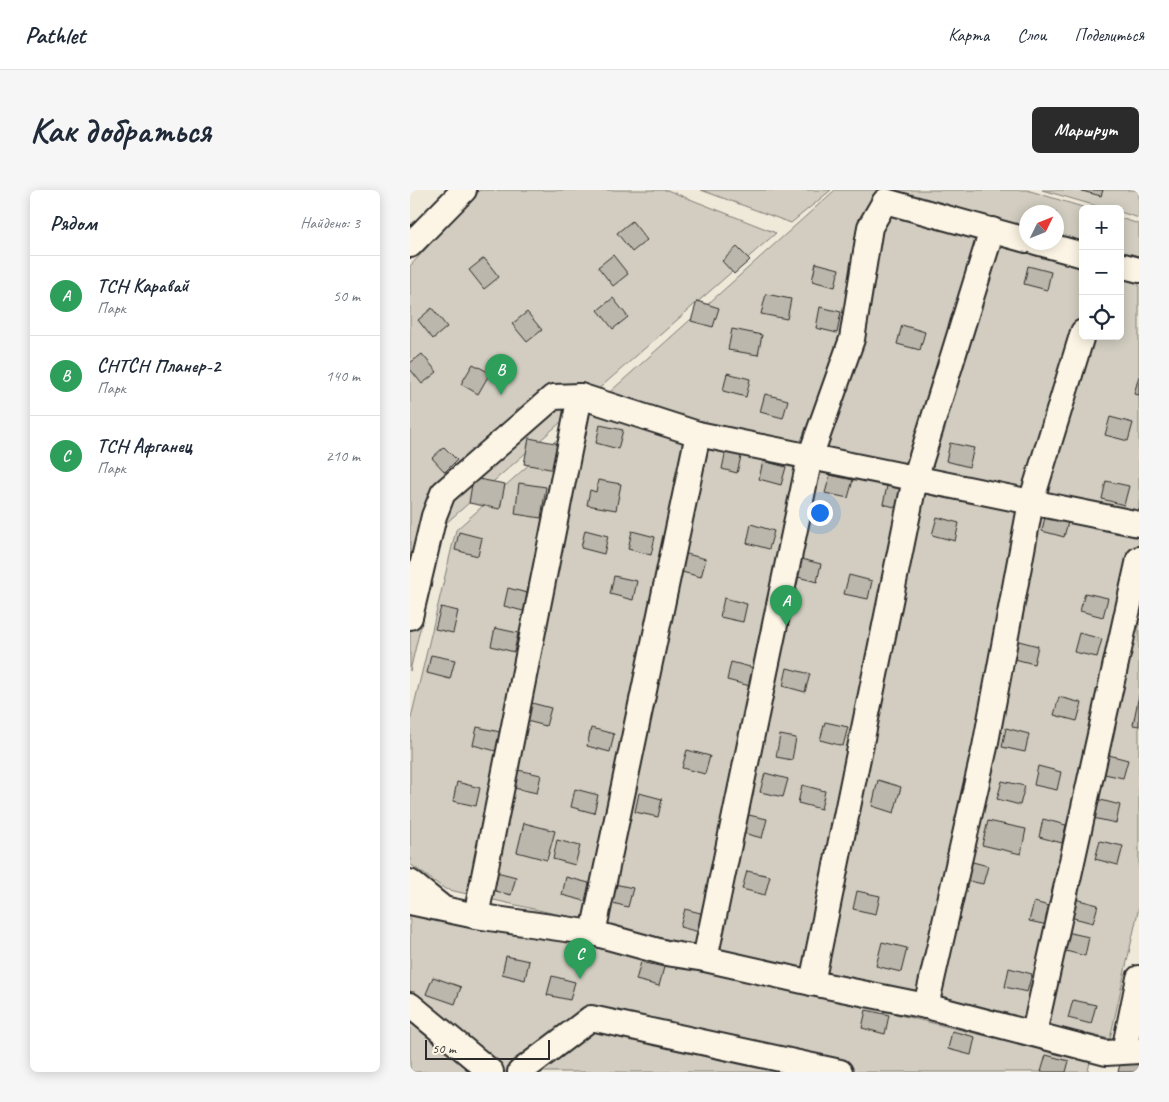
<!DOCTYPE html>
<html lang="ru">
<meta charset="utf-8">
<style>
:root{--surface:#fff;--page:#f6f6f7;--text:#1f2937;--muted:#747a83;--line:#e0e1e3;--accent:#2b2b2b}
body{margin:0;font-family:Caveat,sans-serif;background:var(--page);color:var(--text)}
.controls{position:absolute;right:15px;top:15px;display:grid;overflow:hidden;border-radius:8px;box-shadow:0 2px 12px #0003}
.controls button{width:45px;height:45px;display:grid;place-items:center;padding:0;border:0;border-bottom:1px solid var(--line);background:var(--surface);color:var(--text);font:25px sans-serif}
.compass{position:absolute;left:609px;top:15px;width:45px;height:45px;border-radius:50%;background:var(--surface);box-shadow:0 2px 12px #0003;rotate:47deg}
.scale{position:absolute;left:15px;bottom:12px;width:125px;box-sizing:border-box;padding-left:5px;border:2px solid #2b2b2b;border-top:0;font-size:14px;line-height:18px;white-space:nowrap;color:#2b2b2b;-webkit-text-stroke:4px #fcf5e5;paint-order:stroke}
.you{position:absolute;left:409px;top:322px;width:18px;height:18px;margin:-12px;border:4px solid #fff;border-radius:50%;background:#1a73e8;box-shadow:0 0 0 8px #1a73e833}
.badge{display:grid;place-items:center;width:32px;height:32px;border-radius:50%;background:var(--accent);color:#fff;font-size:16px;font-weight:700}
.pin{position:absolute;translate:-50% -41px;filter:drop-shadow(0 1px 2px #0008)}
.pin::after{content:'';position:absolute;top:26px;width:18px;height:15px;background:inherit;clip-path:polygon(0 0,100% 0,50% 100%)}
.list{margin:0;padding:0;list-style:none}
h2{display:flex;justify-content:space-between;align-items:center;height:65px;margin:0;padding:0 20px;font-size:21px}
h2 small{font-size:16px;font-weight:400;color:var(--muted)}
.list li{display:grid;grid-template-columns:32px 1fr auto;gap:15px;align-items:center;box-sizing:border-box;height:80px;padding:0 20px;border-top:1px solid var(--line)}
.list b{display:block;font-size:19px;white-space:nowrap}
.list p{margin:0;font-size:16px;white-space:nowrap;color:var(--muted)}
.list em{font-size:16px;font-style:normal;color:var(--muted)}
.icon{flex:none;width:28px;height:28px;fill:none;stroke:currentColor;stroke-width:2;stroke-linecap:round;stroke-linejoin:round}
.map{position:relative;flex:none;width:729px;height:882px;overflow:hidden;border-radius:8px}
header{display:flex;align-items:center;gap:30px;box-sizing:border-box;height:70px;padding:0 25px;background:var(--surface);border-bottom:1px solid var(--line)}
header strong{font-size:24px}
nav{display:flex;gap:28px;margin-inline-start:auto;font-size:18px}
.intro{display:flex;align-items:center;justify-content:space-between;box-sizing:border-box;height:120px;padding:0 30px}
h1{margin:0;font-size:35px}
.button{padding:12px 22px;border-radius:8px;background:var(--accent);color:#fff;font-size:18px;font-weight:700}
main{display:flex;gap:30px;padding:0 30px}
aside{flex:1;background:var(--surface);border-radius:8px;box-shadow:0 2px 12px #0003}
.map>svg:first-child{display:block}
.green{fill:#d2cdc0;stroke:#7e7c76;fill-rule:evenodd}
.building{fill:#bcb7ac;stroke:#2b2b2b}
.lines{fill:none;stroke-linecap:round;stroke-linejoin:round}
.minor-casing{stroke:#2b2b2b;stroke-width:28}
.minor{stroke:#fcf5e5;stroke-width:24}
</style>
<header>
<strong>Pathlet</strong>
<nav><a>Карта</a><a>Слои</a><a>Поделиться</a></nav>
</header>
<div class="intro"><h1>Как добраться</h1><a class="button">Маршрут</a></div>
<main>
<aside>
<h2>Рядом<small>Найдено: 3</small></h2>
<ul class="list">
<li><span class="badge" style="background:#2e9e5b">A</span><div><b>ТСН Каравай</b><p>Парк</p></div><em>50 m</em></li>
<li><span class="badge" style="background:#2e9e5b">B</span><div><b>СНТСН Планер-2</b><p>Парк</p></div><em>140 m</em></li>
<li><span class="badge" style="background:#2e9e5b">C</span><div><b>ТСН Афганец</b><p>Парк</p></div><em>210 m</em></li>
</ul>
</aside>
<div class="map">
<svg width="729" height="882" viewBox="0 0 729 882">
<rect width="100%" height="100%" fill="#efe9da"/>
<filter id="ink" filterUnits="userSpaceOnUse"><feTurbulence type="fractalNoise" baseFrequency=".02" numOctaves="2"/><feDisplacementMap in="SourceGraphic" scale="10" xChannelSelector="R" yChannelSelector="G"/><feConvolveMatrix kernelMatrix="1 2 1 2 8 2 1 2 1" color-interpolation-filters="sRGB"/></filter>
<g filter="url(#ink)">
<!-- green -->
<g class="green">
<path d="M70 0H257L366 43 35 334 0 481V76Z"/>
<path d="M291 0H421L381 33Z"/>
<path d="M425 0H617L679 19H673V146H710V28L729 34V717L700 849 35 699 0 674V532L46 340ZM616 22H646V52H616Z"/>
<path d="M632 0H729V28L710 22V19H697Z"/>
<path d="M0 707 680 871 678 882H0Z"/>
</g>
<!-- building -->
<g class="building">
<path d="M668 0H693L691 6Z"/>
<path d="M222 31 237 50 222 62 207 43Z"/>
<path d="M327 57 340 70 324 84 312 71Z"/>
<path d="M203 65 218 84 203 96 188 77Z"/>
<path d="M74 68 89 87 74 99 59 80Z"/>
<path d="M406 73 429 79 425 97 402 91Z"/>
<path d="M618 76 641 82 637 100 614 94Z"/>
<path d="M356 104 381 109 377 129 351 124Z"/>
<path d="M203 108 218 127 203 139 188 120Z"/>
<path d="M287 111 309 118 303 137 281 131Z"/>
<path d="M410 117 431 122 427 143 406 138Z"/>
<path d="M22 118 37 137 23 149 8 130Z"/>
<path d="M117 122 132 140 117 152 102 134Z"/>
<path d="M492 135 515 142 510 160 487 154Z"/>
<path d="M322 139 352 145 348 165 318 160Z"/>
<path d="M12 164 27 182 12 194 0 179V173Z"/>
<path d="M63 174 80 183 68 204 51 194Z"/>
<path d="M317 183 340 189 336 207 313 201Z"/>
<path d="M729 186V205L724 204Z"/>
<path d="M355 204 378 210 373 228 350 222Z"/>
<path d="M700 227 723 233 718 251 695 245Z"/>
<path d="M190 235 213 240 208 259 186 253Z"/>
<path d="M119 248 150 254 145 280 114 274Z"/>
<path d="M540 253 564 258 559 277 536 271Z"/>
<path d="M317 255 333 258 327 283 312 279Z"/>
<path d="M34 257 47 270 35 282 22 268Z"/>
<path d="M353 271 376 277 371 295 349 289Z"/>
<path d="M420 285 443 290 438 308 415 303Z"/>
<path d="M63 288 95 294 90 319 59 313Z"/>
<path d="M188 290 211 294 206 320 177 315 180 300 186 302Z"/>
<path d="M696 291 719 296 714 315 692 309Z"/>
<path d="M109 293 136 297 131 328 105 324Z"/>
<path d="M477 296 500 301 496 320 473 314Z"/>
<path d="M636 322 659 328 654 347 632 341Z"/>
<path d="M527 327 549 333 545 351 522 345Z"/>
<path d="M341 334 364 341 359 359 337 353Z"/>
<path d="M175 340 198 346 194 364 171 358Z"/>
<path d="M222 341 245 347 241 365 218 359Z"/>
<path d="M49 342 72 348 68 366 45 360Z"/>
<path d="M273 363 296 369 291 387 268 381Z"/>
<path d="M388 368 411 374 407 392 384 386Z"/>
<path d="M439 385 462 391 458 409 434 404Z"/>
<path d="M204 386 227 391 223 410 200 404Z"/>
<path d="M98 398 121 404 117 422 94 416Z"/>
<path d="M675 403 698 408 693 427 670 421Z"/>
<path d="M314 408 337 414 333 432 310 427Z"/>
<path d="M31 417 48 421 43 443 25 439Z"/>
<path d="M85 438 108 443 104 462 81 456Z"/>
<path d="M669 443 692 449 687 467 664 462Z"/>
<path d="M605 450 628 456 624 474 601 468Z"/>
<path d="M21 465 45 470 40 489 17 483Z"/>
<path d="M321 472 344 478 340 496 317 490Z"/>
<path d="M377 478 400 484 395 502 373 496Z"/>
<path d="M729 505V536L723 535Z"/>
<path d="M649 507 672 513 667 531 644 525Z"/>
<path d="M118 512 141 518 136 536 113 530Z"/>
<path d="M415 532 438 537 433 556 410 550Z"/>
<path d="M67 537 90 542 86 561 63 555Z"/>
<path d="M181 538 204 544 200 562 177 556Z"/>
<path d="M596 538 619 544 615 562 592 557Z"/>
<path d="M370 545 386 548 382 570 366 567Z"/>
<path d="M277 560 300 566 295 584 272 578Z"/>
<path d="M695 564 718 570 713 588 690 583Z"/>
<path d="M628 576 651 582 647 600 624 595Z"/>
<path d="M108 580 131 585 127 603 104 598Z"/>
<path d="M355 583 378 589 373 607 350 602Z"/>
<path d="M468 590 491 597 484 623 462 616Z"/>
<path d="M592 591 615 596 610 615 587 609Z"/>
<path d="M47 592 70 598 66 616 43 611Z"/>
<path d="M392 595 415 601 411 619 388 613Z"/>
<path d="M165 599 188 605 184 623 161 617Z"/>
<path d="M229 603 252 609 248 627 225 622Z"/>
<path d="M687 609 710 615 706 633 683 628Z"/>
<path d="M334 624 357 629 352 648 329 642Z"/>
<path d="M633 629 656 635 652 653 629 647Z"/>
<path d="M578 631 616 639 611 664 572 655Z"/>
<path d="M114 633 145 641 137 670 107 662Z"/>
<path d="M147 650 170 656 165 675 143 669Z"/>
<path d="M690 651 713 656 708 675 685 669Z"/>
<path d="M555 670 578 676 573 694 550 689Z"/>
<path d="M83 681 106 687 101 705 78 699Z"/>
<path d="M337 681 360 686 355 705 332 699Z"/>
<path d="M156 687 179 693 175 711 152 705Z"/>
<path d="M200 693 223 698 218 717 195 711Z"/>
<path d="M447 701 470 706 466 724 443 719Z"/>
<path d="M665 709 688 715 683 733 660 727Z"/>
<path d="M624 712 647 718 642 736 619 731Z"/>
<path d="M275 719 298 725 293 743 270 737Z"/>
<path d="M656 742 679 747 675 766 652 760Z"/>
<path d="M472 752 497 758 491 782 466 776Z"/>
<path d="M96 766 119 771 115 790 92 784Z"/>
<path d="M231 772 254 777 249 796 226 790Z"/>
<path d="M599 778 622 784 617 802 595 797Z"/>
<path d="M142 786 165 792 160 810 137 805Z"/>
<path d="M23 787 51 797 45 814 16 804Z"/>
<path d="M663 810 686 815 681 834 658 828Z"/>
<path d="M456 820 479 825 475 844 452 838Z"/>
<path d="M542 841 565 847 561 865 538 859Z"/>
<path d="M636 865 659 871 656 882H631Z"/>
<path d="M711 870 729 875V882H708Z"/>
</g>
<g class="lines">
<!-- minor casing -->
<g class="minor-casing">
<g id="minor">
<path d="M626 52 673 65"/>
<path d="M0 55 54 0"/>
<path d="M710 75 729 80"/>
<path d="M0 427 24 326 33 303 143 207 170 206 288 244 729 334"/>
<path d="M0 692 30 716"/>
<path d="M0 712 66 726 183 743 256 763 295 769 402 793 516 816 696 863 729 861"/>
<path d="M66 726 170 206"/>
<path d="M183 743 288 244"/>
<path d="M295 769 400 267 442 149 460 37 475 11 616 50"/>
<path d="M402 793 505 289 582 40"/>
<path d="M0 815 81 882"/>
<path d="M516 816 575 557 621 312 673 142"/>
<path d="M624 843 729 369"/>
<path d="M714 861 729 788"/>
<path d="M110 882 181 828 430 882"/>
</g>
</g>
<!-- minor -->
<use href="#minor" class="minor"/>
</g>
</g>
</svg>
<div class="controls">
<button>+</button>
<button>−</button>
<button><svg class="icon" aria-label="locate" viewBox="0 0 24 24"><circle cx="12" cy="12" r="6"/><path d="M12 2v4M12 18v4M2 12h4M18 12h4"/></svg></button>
</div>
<svg class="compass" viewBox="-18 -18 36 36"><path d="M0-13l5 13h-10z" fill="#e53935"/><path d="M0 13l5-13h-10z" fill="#747a83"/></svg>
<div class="scale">50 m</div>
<div class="you"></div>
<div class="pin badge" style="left:376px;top:436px;background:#2e9e5b">A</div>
<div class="pin badge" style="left:91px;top:205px;background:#2e9e5b">B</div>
<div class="pin badge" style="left:170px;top:789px;background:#2e9e5b">C</div>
</div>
</main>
